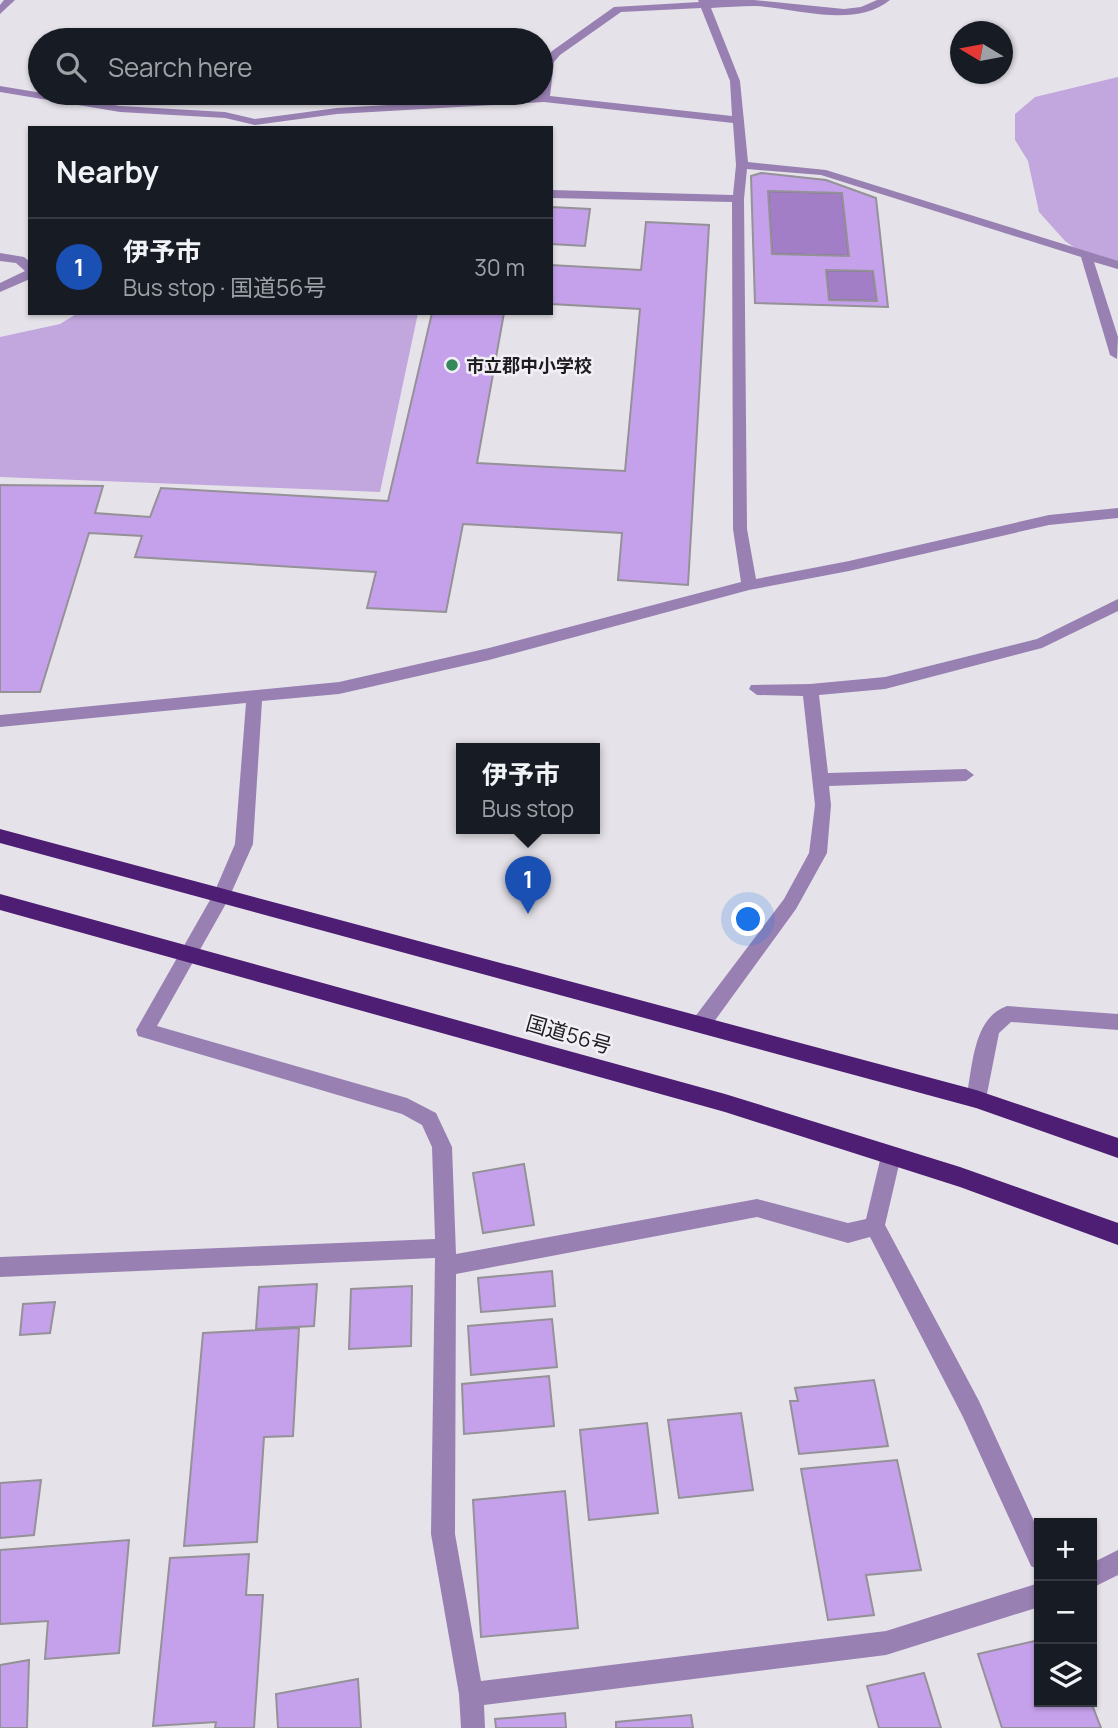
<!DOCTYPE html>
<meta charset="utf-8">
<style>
:root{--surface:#171b24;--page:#20242c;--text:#f1f3f6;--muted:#9ea1a6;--line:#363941;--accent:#ea580c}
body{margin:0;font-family:Manrope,"Noto Sans JP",sans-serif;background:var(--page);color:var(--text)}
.controls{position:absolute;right:21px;bottom:21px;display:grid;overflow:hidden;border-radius:0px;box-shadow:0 2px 5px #0004}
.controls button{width:63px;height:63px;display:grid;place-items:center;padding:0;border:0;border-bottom:2px solid var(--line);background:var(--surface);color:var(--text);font:35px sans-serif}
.compass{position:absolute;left:950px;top:21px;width:63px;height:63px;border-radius:50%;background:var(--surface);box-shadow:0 2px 5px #0004;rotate:280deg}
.you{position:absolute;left:749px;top:920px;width:24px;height:24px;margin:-18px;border:5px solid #fff;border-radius:50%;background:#1a73e8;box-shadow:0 0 0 10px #1a73e833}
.badge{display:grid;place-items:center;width:46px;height:46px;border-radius:50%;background:var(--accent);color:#fff;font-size:23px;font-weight:700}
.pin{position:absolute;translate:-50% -58px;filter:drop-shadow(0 2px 4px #0008)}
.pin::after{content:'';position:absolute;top:37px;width:24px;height:21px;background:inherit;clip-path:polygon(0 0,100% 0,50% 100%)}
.popup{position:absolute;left:456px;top:743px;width:144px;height:91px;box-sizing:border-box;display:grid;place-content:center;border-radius:0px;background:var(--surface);filter:drop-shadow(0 2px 5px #0005);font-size:23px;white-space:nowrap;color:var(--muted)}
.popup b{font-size:26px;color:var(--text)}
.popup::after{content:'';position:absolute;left:50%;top:100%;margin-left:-14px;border:14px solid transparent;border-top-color:var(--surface)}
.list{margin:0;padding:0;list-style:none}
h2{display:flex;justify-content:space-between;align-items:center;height:91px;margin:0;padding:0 28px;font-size:30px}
h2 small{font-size:23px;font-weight:400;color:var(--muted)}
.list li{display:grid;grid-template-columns:46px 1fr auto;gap:21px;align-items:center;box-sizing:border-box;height:98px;padding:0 28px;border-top:2px solid var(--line)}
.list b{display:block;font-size:26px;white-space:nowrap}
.list p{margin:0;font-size:23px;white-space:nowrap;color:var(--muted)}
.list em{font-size:23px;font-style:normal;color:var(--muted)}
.icon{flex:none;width:38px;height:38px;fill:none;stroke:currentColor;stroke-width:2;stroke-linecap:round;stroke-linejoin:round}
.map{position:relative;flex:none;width:1118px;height:1728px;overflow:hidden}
.search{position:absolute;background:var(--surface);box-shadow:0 2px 5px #0004;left:28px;top:28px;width:525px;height:77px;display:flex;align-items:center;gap:18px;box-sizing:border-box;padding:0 24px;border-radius:38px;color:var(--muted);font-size:26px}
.panel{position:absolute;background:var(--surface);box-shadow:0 2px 5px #0004;left:28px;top:126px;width:525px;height:189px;border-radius:0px}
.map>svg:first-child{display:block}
.green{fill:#c1a7de}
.water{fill:#a17ec6;stroke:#796194;stroke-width:2}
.building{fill:#c5a1eb;stroke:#949197;stroke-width:2;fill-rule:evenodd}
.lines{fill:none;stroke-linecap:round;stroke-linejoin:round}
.minor{fill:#9881b2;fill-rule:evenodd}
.trunk{fill:#4e1d74;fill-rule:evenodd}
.poi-dot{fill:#35885a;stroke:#f2f0f6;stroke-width:2.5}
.labels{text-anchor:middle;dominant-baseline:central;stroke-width:5;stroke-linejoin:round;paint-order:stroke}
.far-poi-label{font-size:18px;font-weight:bold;fill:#1d1c1f;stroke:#f2f0f6;text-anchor:start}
.street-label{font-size:21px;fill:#1d1c1f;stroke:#f2f0f6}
</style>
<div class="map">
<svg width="1118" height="1728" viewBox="0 0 1118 1728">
<rect width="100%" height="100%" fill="#e5e3e9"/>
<!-- green -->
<g class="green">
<path d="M1118 77V269L1095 262 1065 241 1039 212 1028 161 1015 140V114L1035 97Z"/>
<path d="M78 313H418L380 492 0 477V337L60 324Z"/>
</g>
<!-- water -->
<g class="water">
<path d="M768 191 842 193 849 256 772 254Z"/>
<path d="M826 270 873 271 877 301 829 300Z"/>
</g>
<!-- building -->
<g class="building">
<path d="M761 173 826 180 876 198 888 307 755 303 751 176ZM768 191 842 193 849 256 772 254ZM826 270 873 271 877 301 829 300Z"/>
<path d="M551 207 590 209 585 246 551 244Z"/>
<path d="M646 222 709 225 688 585 618 580 622 533 463 524 446 612 367 608 376 572 135 557 142 536 89 533 40 692H0V485L103 486 95 513 150 517 161 488 388 501 432 313H504L477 463 625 471 640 309 551 304V265L641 270Z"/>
<path d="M524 1164 534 1225 483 1233 473 1173Z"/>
<path d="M552 1271 555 1306 481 1312 478 1278Z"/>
<path d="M317 1284 314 1326 256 1329 259 1287Z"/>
<path d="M412 1286 411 1346 349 1349 351 1289Z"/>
<path d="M55 1302 50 1333 20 1335 23 1304Z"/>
<path d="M552 1319 557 1367 471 1375 468 1326Z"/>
<path d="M299 1328 293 1436 264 1437 257 1542 184 1546 203 1333Z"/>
<path d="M549 1376 554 1426 464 1434 462 1384Z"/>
<path d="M874 1380 888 1446 799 1454 790 1401H798L795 1388Z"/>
<path d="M741 1413 753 1490 679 1498 668 1420Z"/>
<path d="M647 1423 658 1513 589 1520 580 1430Z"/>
<path d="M897 1460 921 1570 866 1575 874 1615 828 1620 801 1469Z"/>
<path d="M41 1480 34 1535 0 1538V1483Z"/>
<path d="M565 1491 578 1628 481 1637 473 1500Z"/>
<path d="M129 1540 119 1653 45 1659 48 1621 0 1624V1550Z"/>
<path d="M249 1554 246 1595H263L254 1728H215L216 1722 153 1726 170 1558Z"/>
<path d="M1039 1640V1702H1091L1101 1728H1002L978 1654Z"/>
<path d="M29 1660 27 1728H0V1665Z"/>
<path d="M924 1673 941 1728H879L867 1686Z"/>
<path d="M358 1679 361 1728H278L276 1694Z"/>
<path d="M565 1713 566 1728H496L495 1719Z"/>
<path d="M691 1715 693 1728H616V1722Z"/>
</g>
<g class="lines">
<!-- minor -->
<g class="minor">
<path d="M4 0H15L0 14V5Z"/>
<path d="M698 0H754L844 9 861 7 877 0H890C854 29 797 8 756 6 741 6 726 7 711 8L740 81 748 162 826 170 1118 261V269L1094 262 1118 337 1117 359 1110 355 1081 257 821 175 747 169 744 199 747 529 756 579 849 561 1049 515 1118 508V518L1049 525 849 571 749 590 489 660 339 694 262 701 253 844 228 900 157 1026 407 1098 436 1113 452 1147 456 1254 757 1199 848 1223 866 1219 881 1156 884 1150 891 1147 898 1150 901 1156 885 1225 979 1401 1039 1532V1570L1031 1566 963 1417 870 1237 848 1243 757 1217 456 1274 455 1534 481 1681 886 1631 1039 1583V1607L886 1655 484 1705 485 1728H461L459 1694 431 1534 435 1258 0 1277V1257L435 1239 432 1147 422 1125 402 1114 145 1038 138 1036 136 1030 214 893 235 844 246 703 0 727V715L339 682 489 648 741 582 733 529 732 202 551 198V190L733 195 736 165 733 123 544 102 337 114 255 125 225 118 120 112 0 92V86L120 106 225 112 255 119 337 108 539 96 544 62 552 51 614 7 699 2ZM701 8 730 81 732 116 550 96 554 62 560 55 621 12Z"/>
<path d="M0 253 24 257 30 262V279L0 292V283L25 271 16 263 0 261Z"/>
<path d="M1118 599V611L1042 648 885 689 819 695 828 773 966 769 974 775 966 781 829 786 831 805 827 853 796 909 708 1030 701 1032 694 1030 692 1024 694 1018 784 899 809 853 815 805 803 696 757 695 749 689 751 685 810 684 885 677 1037 639Z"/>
<path d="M1007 1006 1118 1014V1030L1011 1022 999 1033 986 1099 983 1105 976 1108 969 1105 966 1099C973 1068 972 1018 1007 1006Z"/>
<path d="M1118 1550V1575L1092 1588V1563Z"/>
</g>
<!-- trunk -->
<g class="trunk">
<path d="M0 829 976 1090 1118 1138V1158L976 1108 0 843Z"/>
<path d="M0 894 725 1094 960 1167 1118 1223V1245L960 1187 725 1112 0 910Z"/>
</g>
</g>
<!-- markers -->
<circle class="poi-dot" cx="452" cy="365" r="7"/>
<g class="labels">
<!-- far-poi labels -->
<g class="far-poi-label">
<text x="466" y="365">市立郡中小学校</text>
</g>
<!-- street labels -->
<g class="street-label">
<text transform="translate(569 1034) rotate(16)">国道56号</text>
</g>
</g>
</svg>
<div class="controls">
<button>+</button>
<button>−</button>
<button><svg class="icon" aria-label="layers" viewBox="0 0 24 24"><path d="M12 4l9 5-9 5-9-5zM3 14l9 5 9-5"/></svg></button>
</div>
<svg class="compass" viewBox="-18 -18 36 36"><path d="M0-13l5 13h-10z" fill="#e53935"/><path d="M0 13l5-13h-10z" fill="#9ea1a6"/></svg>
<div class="you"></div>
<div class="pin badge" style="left:528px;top:914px;background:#1a4fb4">1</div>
<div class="popup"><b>伊予市</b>Bus stop</div>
<div class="search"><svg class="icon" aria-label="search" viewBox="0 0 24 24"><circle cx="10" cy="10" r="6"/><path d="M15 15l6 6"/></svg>Search here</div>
<section class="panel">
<h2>Nearby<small></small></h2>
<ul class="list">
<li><span class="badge" style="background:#1a4fb4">1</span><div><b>伊予市</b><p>Bus stop · 国道56号</p></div><em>30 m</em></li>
</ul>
</section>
</div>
